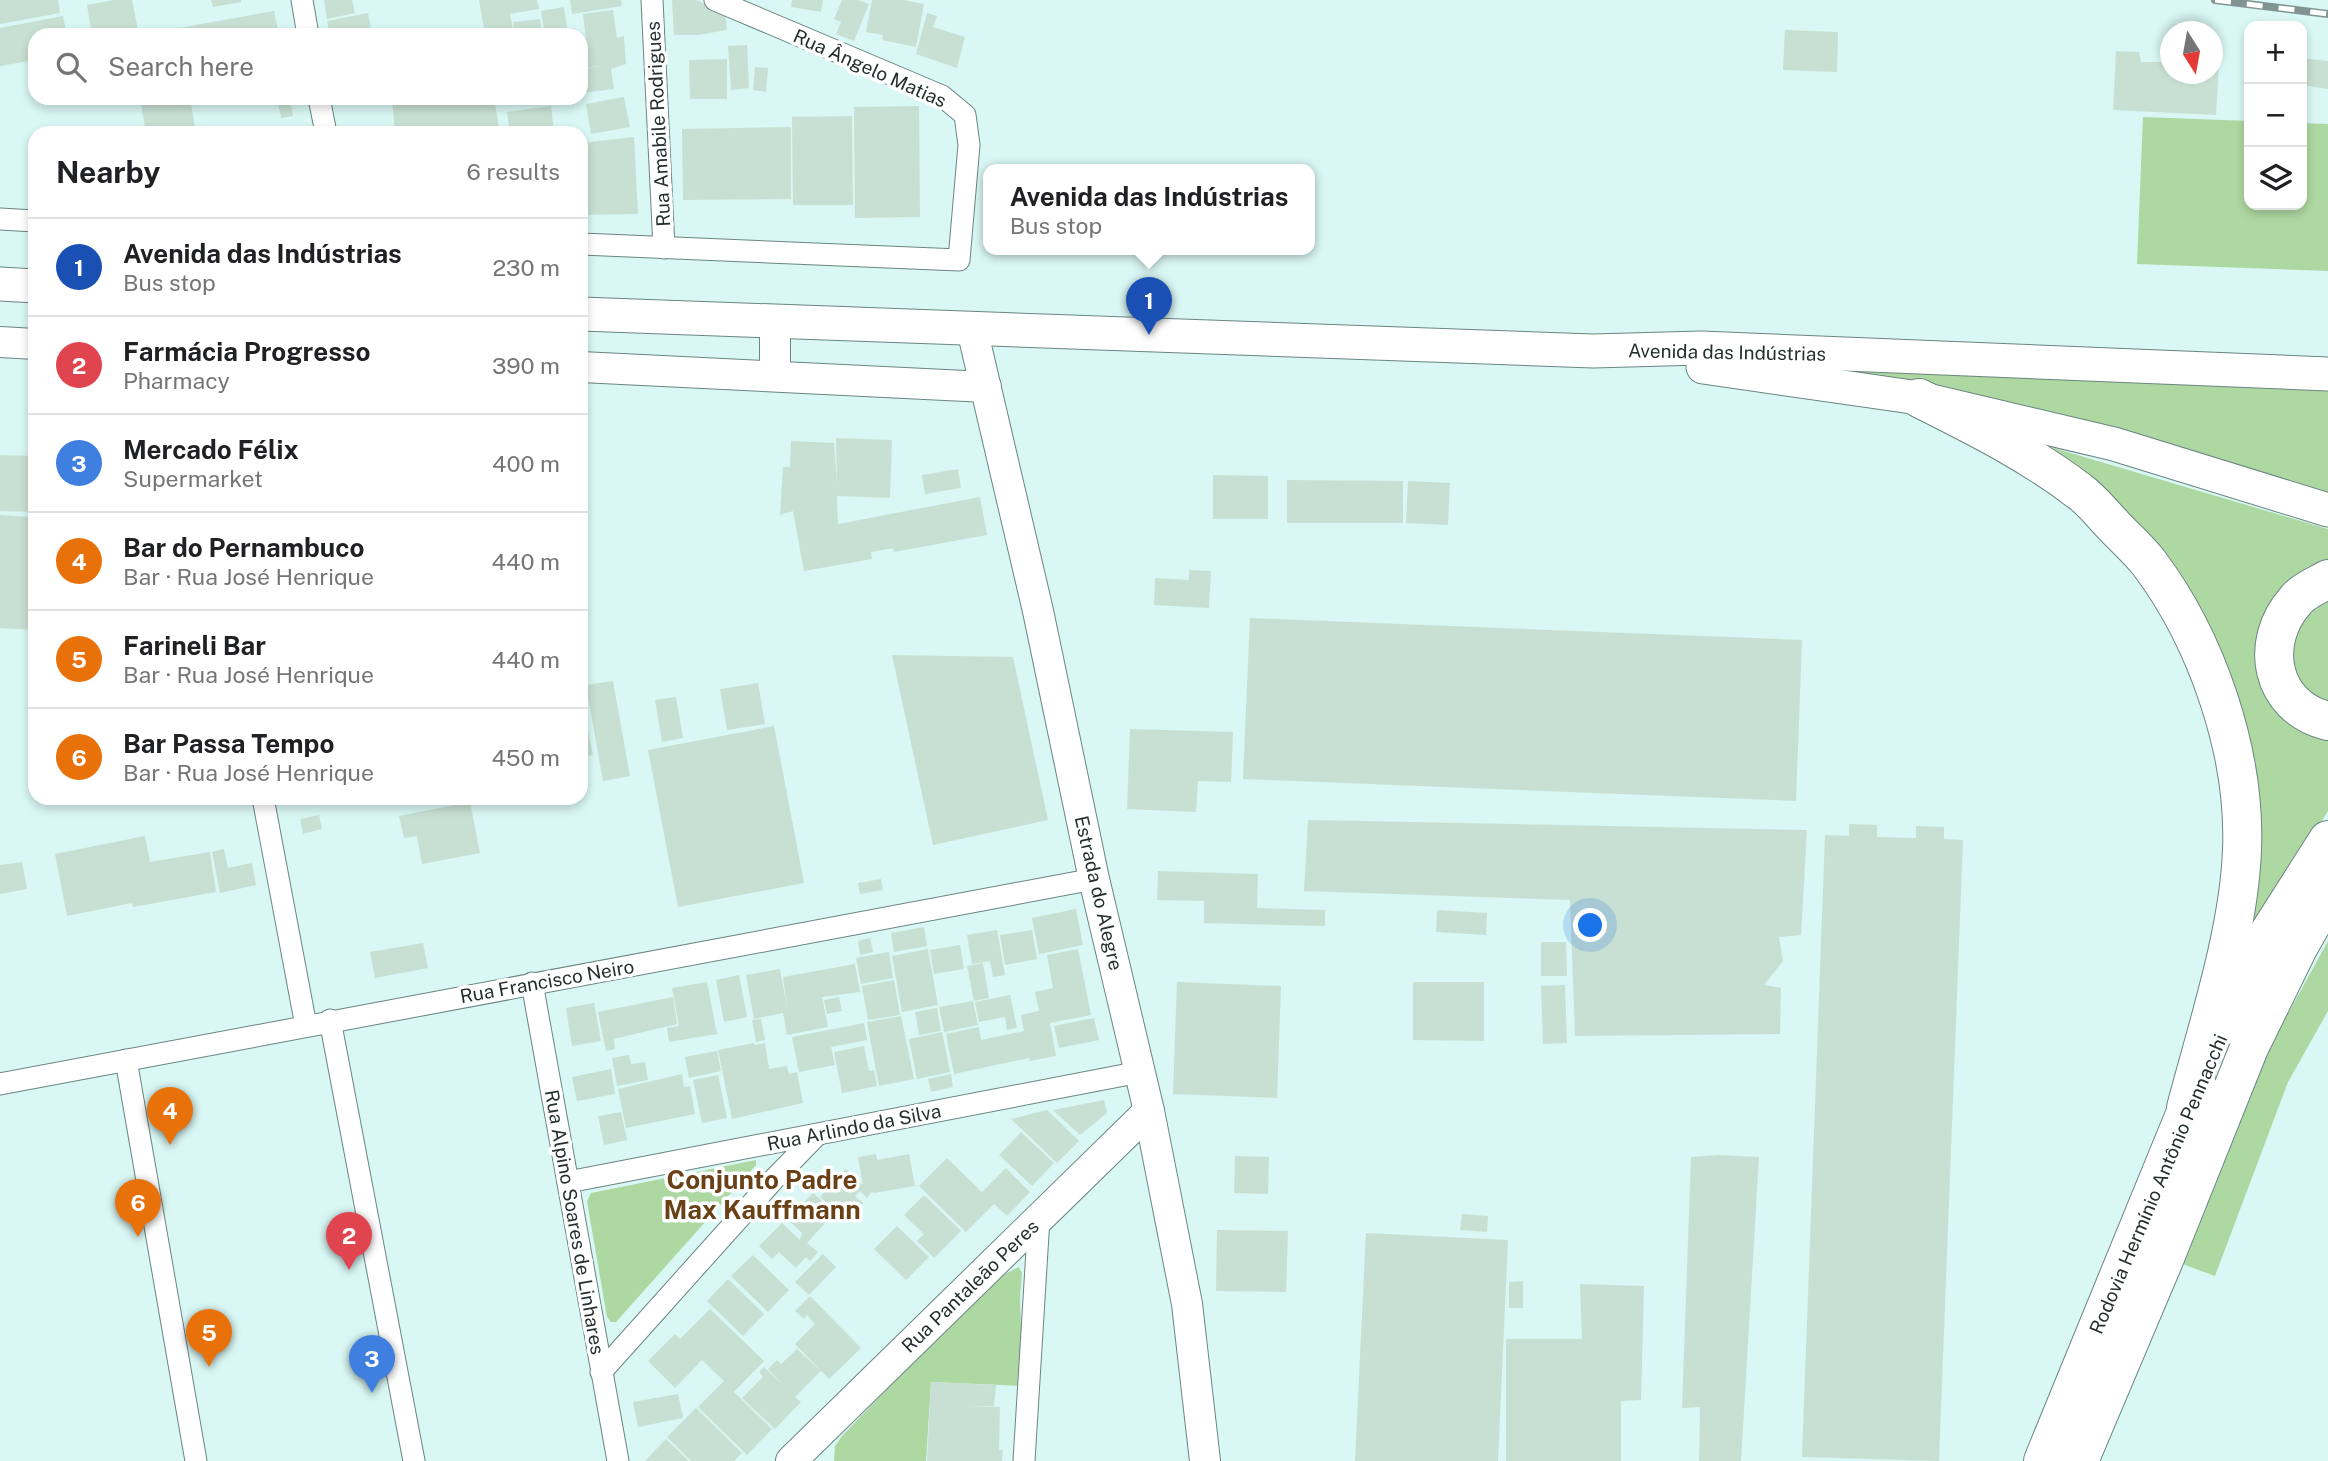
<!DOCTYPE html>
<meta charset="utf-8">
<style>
:root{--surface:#fff;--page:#f2f2f2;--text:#202124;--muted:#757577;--line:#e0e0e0;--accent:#7c3aed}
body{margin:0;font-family:"Public Sans",sans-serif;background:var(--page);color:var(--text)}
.controls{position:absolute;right:21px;top:21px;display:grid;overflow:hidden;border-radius:14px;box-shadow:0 4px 10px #0003}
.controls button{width:63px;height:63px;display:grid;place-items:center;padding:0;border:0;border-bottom:2px solid var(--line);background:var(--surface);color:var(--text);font:35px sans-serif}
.compass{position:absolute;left:2160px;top:21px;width:63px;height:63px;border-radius:50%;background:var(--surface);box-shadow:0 4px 10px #0003;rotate:169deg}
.you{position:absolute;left:1591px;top:926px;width:24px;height:24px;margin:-18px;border:5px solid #fff;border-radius:50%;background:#1a73e8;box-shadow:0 0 0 10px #1a73e833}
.badge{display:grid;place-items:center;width:46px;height:46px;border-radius:50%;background:var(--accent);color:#fff;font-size:23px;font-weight:700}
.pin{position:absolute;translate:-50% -58px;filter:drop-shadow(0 2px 4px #0008)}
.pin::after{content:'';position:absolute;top:37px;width:24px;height:21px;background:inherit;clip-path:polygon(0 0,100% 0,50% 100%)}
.popup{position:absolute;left:983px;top:164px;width:332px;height:91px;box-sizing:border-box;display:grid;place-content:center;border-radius:14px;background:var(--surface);filter:drop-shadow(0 2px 5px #0005);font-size:23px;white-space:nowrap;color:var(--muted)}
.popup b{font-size:26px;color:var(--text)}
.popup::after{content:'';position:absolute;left:50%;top:100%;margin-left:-14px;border:14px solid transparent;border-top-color:var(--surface)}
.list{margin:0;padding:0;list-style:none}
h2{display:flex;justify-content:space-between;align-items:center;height:91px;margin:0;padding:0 28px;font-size:30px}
h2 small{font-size:23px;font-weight:400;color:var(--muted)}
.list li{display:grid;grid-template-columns:46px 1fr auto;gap:21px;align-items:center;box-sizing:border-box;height:98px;padding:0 28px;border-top:2px solid var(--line)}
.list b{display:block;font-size:26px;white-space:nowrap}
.list p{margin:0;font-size:23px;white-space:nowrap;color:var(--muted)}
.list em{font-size:23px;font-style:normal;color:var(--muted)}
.icon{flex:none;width:38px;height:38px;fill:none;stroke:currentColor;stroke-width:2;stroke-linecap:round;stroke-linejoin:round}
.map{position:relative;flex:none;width:2328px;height:1461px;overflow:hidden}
.search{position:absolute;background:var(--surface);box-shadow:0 4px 10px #0003;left:28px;top:28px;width:560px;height:77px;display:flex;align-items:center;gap:18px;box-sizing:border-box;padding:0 24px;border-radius:21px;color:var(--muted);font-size:26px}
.panel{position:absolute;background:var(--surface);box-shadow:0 4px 10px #0003;left:28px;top:126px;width:560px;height:679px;border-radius:21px}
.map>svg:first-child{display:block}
.green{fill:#aed8a1}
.building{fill:#c8e0d3}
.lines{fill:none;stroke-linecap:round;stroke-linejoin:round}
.street-casing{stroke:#6a8582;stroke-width:23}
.secondary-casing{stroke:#6a8582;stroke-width:32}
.primary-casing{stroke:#6a8582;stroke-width:35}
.highway-casing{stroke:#6a8582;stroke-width:40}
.street{stroke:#fff;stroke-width:21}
.secondary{stroke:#fff;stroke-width:30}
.primary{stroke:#fff;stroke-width:33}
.highway{stroke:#fff;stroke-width:38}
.rail-casing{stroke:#809593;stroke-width:8}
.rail{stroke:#fff;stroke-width:5;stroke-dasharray:16;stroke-linecap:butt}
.labels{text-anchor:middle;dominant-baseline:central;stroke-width:7;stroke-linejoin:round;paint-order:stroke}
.street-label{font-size:19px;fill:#242f2e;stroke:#fff}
.district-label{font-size:26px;font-weight:bold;fill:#6a4017;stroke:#fff}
</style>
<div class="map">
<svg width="2328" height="1461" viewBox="0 0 2328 1461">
<rect width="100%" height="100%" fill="#d9f7f4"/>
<!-- green -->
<g class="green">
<path d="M2143 117 2249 121V205H2302V123L2328 124V271L2137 264Z"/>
<path d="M1829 365 2048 379 2328 391V497L1827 376Z"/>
<path d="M2040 444 2328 529V573L2262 630 2328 731V811L2235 961 2227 685Z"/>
<path d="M2328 592V707L2306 694 2289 666 2292 627Z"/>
<path d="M2328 941V1011L2288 1082 2215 1276 2177 1262 2262 1061Z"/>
<path d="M756 1160V1165L616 1322H611L607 1317 587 1201 591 1193Z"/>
<path d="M1019 1267 1022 1273 1020 1298 1023 1386 931 1382 926 1461H834L835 1446 842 1436 991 1281Z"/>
</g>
<!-- building -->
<g class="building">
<path d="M0 0H58L60 13 0 24Z"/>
<path d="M114 0H132L139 35H92L87 5Z"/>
<path d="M211 0H241V2L213 7Z"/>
<path d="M324 0H352L355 13 327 19Z"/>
<path d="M479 0H537L539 9 510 14 514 35H485Z"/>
<path d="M570 0H621L622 6 572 14Z"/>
<path d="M672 0H696L725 12 727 30 698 35H674Z"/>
<path d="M792 0H823L821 12 791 7Z"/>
<path d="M842 0H858L869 4 854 41 836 34 841 22 834 19Z"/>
<path d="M872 0H903L924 4 916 47 882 40 883 35 866 32Z"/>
<path d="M564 7 567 29 575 28 576 35H545L541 11Z"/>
<path d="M613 10 617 38 624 36 626 64 611 69 614 89 581 93V69L600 66 581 68V38H586L583 14Z"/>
<path d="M274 11 279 35H181L179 28Z"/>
<path d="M368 13 372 35H330L327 21Z"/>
<path d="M927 13 937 16 933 27 965 37 957 68 916 54Z"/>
<path d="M63 16 67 35H35V60L0 66V28Z"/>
<path d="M540 19 542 35H515L513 22Z"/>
<path d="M1785 30 1838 32 1837 72 1783 70Z"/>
<path d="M747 45 749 88 731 90 728 46Z"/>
<path d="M2116 51 2139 52 2141 62H2170V74H2212V63H2219L2216 115 2113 110Z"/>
<path d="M2302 58 2328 61V89L2302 85Z"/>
<path d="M727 59V99H690L689 60Z"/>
<path d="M755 67 768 68 766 92 753 90Z"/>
<path d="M624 97 630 127 591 134 586 104Z"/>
<path d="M140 98H190L196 133H146Z"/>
<path d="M277 98H290L293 116 281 118Z"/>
<path d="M392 98H494L500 133H395Z"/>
<path d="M551 106 554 133H510L507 112Z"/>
<path d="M919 106 920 217 855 218 854 107Z"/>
<path d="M852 116 853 205H793L792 117Z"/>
<path d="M791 127V199L683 200 682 129Z"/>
<path d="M634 137 638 214 581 215V143Z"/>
<path d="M836 438 892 440 890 498 837 496 838 524 980 497 987 535 894 552 893 548 871 552 872 559 804 571 793 511 780 515 783 467H790L791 441 834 443 837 485Z"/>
<path d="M0 455 35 456V512L0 511Z"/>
<path d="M958 469 961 488 925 494 922 475Z"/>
<path d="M1213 475 1268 476V519H1213Z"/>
<path d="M1287 480 1403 481V523H1287Z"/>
<path d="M1408 481 1450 483 1448 525 1406 523Z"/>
<path d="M0 515 30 517V559H35V630L0 628Z"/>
<path d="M1189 570 1211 571 1209 608 1154 605 1155 578 1189 580Z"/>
<path d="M1250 618 1802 640 1796 801 1243 779Z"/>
<path d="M892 655 1013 657 1048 820 933 845Z"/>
<path d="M613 681 630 776 603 781 586 685Z"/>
<path d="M758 683 765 724 727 730 720 689Z"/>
<path d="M581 697 593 755 581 757Z"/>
<path d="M676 697 683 738 662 742 655 700Z"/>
<path d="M774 726 804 883 678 907 648 750Z"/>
<path d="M1130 729 1233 732 1231 782 1198 781 1196 812 1127 809Z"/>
<path d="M470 802 480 853 422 864 417 836 404 838 399 816Z"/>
<path d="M319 815 322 829 303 834 300 819Z"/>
<path d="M1308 820 1807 830 1801 935 1779 937 1783 961 1764 985 1781 988 1780 1034 1575 1036 1570 900 1304 891Z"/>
<path d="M1849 824 1877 825V837L1916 838V826L1944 827V839L1963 840 1939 1461 1802 1457 1825 835 1849 836Z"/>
<path d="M145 836 150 862 210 852 216 892 133 907 132 903 67 916 55 854Z"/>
<path d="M224 849 228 868 252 863 256 885 220 893 212 852Z"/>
<path d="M22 862 27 889 0 894V865Z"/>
<path d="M1158 871 1258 874 1257 908 1325 910V926L1204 923V901L1157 900Z"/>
<path d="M881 879 883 890 860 894 858 883Z"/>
<path d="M1076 909 1083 945 1039 954 1032 918Z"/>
<path d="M1437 910 1487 913 1486 935 1436 932Z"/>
<path d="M924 927 927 946 894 952 891 933Z"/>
<path d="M997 930 1005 975 993 977 990 961 972 964 967 935Z"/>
<path d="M1032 930 1037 959 1005 965 1000 935Z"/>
<path d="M870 938 873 952 860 955 858 941Z"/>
<path d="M1541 942H1566L1567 976H1541Z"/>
<path d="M423 943 428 968 375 978 370 952Z"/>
<path d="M960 945 964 969 934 974 930 950Z"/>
<path d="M928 949 938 1005 902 1012 892 956Z"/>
<path d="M1078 949 1091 1015 1050 1023 1056 1056 1030 1061 1029 1058 954 1074 946 1034 979 1027 981 1040 1024 1031 1021 1015 1039 1011 1035 992 1053 988 1047 955Z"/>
<path d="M889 952 893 978 861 984 856 958Z"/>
<path d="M983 963 989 998 974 1001 967 966Z"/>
<path d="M855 964 860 992 822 997 828 1027 787 1035 783 1013 754 1019 746 975 780 969 787 1007 783 977Z"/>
<path d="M739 975 747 1017 724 1022 716 980Z"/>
<path d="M894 980 900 1015 868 1020 862 986Z"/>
<path d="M707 982 717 1034 669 1042 667 1028 679 1026 672 988Z"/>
<path d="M1177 982 1281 986 1277 1098 1173 1094Z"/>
<path d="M1413 982H1484V1041L1413 1040Z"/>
<path d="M1565 985 1567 1043 1543 1044 1541 986Z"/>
<path d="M1010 995 1017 1028 1007 1030 1005 1017 979 1022 975 1002Z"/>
<path d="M673 997 677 1024 614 1039 615 1049 606 1051 598 1012Z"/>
<path d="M839 997 842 1011 827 1014 824 1000Z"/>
<path d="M973 1001 978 1025 944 1032 939 1007Z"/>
<path d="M594 1003 601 1041 572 1046 566 1008Z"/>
<path d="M937 1008 941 1031 919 1035 915 1012Z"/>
<path d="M901 1016 914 1079 879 1086 867 1022Z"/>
<path d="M1094 1018 1099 1040 1059 1048 1054 1026Z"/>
<path d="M761 1019 765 1040 756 1042 752 1020Z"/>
<path d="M864 1023 867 1040 831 1047 835 1065 799 1072 792 1037Z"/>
<path d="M942 1032 950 1072 917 1079 909 1039Z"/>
<path d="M754 1043 755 1045 765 1043 769 1068 768 1069 787 1066 789 1074 797 1072 803 1103 732 1119 718 1050Z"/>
<path d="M864 1046 869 1071 874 1070 877 1086 842 1093 834 1052Z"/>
<path d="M717 1051 721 1071 689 1078 685 1057Z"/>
<path d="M629 1055 631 1064 645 1062 648 1080 617 1086 612 1058Z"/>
<path d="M611 1069 615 1094 577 1101 572 1077Z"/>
<path d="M682 1074 684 1087 690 1086 695 1114 626 1128 618 1089Z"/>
<path d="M951 1074 953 1087 931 1092 928 1079Z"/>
<path d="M718 1075 727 1118 702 1123 693 1080Z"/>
<path d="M1104 1100 1107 1113 1080 1135 1053 1110Z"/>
<path d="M1047 1110 1079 1141 1057 1163 1011 1119Z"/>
<path d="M621 1112 627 1140 604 1145 598 1116Z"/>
<path d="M1021 1132 1054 1163 1032 1186 999 1155Z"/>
<path d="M876 1154 877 1160 909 1154 915 1186 874 1193 872 1192 867 1198 860 1191 855 1196 863 1203 853 1214 846 1208 839 1214 820 1197 846 1169 863 1185 858 1157Z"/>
<path d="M1719 1155 1759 1157 1741 1461H1699L1700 1407 1682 1408 1691 1157Z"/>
<path d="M1235 1156 1269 1157 1268 1194 1234 1193Z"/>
<path d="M947 1158 982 1192 1006 1168 1030 1192 1007 1216 994 1204 966 1232 919 1186Z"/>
<path d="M813 1193 835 1212 807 1243 818 1252 810 1261 806 1257 796 1268 779 1252 772 1259 759 1246 782 1223 800 1240 802 1233 788 1220Z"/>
<path d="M924 1195 961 1231 934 1258 917 1241 924 1234 904 1215Z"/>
<path d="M1462 1214 1488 1216 1487 1232 1460 1230Z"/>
<path d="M897 1226 929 1257 906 1280 874 1249Z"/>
<path d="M1217 1230 1288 1231 1286 1292 1216 1291Z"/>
<path d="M1366 1233 1508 1240 1498 1461H1355Z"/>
<path d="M823 1254 836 1267 809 1295 795 1282Z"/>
<path d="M753 1255 789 1290 768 1312 731 1276Z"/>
<path d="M728 1279 764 1314 743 1336 707 1301Z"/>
<path d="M1523 1281V1308H1509V1282Z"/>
<path d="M1580 1284 1644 1286 1641 1400 1621 1401V1461H1506V1339H1582Z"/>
<path d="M810 1296 861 1348 829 1379 795 1344 815 1324 807 1315 804 1319 795 1311Z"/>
<path d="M710 1309 764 1361 734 1392 772 1429 747 1455 698 1407 724 1381 702 1360 675 1388 648 1361 675 1334 680 1339Z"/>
<path d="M797 1349 821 1371 795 1397 801 1402 775 1429 742 1398 763 1377 759 1372 764 1367 783 1385 768 1369 777 1360 781 1364Z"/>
<path d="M931 1382 996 1385 994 1406H965L1000 1407 999 1450H1003L1002 1461H927Z"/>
<path d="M678 1394 683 1418 638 1427 633 1402Z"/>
<path d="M696 1408 742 1453 734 1461H691L667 1437Z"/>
<path d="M666 1439 689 1461H645Z"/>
</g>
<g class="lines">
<!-- street casing -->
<g class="street-casing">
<g id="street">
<path d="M302 0 308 35"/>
<path d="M652 0 664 248"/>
<path d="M319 98 326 133"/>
<path d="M0 219 35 221"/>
<path d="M581 244 959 260 969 145 965 115 942 96 715 0"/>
<path d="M263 798 306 1026"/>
<path d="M532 983 618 1461"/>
<path d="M330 1020 414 1461"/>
<path d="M126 1060 196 1461"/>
<path d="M0 1084 1094 879"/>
<path d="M568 1182 1140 1072"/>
<path d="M601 1372 775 1178 817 1135"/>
<path d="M1024 1461 1039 1218"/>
</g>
</g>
<!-- secondary casing -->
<g class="secondary-casing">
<g id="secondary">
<path d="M775 322V375"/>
<path d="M972 329 1038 611 1094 879 1149 1111 1187 1304 1205 1461"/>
<path d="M0 342 35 344"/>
<path d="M581 367 986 387"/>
<path d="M791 1461 1149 1111"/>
</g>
</g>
<!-- primary casing -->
<g class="primary-casing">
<g id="primary">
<path d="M0 284 35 286"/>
<path d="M581 314 1593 351 1701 348 2328 374"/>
<path d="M1703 367 1919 398 2114 444 2328 510"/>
</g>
</g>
<!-- highway casing -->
<g class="highway-casing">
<g id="highway">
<path d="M1919 398C1975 426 2029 453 2079 491 2092 500 2102 514 2113 525 2124 537 2138 549 2149 563 2207 640 2246 753 2242 850 2239 932 2207 1028 2186 1108"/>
<path d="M2328 579C2318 585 2303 591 2296 600 2258 642 2270 707 2328 721"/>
<path d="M2226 1025 2265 939 2328 840"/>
<path d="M2043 1461 2197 1085"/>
<path d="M2079 1461 2164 1260 2249 1048 2299 946 2328 895"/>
</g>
</g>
<!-- street -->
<use href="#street" class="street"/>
<!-- secondary -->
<use href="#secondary" class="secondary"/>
<!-- primary -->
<use href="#primary" class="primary"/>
<!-- highway -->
<use href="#highway" class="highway"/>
<!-- rail casing -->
<g class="rail-casing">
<path id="rail" d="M2215 0 2328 14"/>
</g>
<!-- rail -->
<use href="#rail" class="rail"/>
</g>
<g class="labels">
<!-- street labels -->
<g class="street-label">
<text transform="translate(870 68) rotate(24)">Rua Ângelo Matias</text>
<text transform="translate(658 124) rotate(-93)">Rua Amabile Rodrigues</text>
<text transform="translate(1727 352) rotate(1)">Avenida das Indústrias</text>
<text transform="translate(1099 893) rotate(77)">Estrada do Alegre</text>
<text transform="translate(547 981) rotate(-10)">Rua Francisco Neiro</text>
<text transform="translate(854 1127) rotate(-11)">Rua Arlindo da Silva</text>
<text transform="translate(2158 1184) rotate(-67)">Rodovia Hermínio Antônio Pennacchi</text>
<text transform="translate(575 1222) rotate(80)">Rua Alpino Soares de Linhares</text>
<text transform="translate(970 1286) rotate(-44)">Rua Pantaleão Peres</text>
</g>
<!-- district labels -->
<g class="district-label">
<text x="762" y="1179">Conjunto Padre<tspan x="762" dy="30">Max Kauffmann</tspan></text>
</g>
</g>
</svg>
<div class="controls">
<button>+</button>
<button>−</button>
<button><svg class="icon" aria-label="layers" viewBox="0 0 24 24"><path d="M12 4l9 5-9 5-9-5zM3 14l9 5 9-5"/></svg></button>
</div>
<svg class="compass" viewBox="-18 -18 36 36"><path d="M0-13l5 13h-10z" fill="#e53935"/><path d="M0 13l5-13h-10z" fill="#757577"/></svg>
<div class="you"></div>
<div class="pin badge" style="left:1149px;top:335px;background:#1a4fb4">1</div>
<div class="popup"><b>Avenida das Indústrias</b>Bus stop</div>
<div class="pin badge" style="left:349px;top:1270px;background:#e0444e">2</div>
<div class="pin badge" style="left:372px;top:1393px;background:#3f7fe0">3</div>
<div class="pin badge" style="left:170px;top:1145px;background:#e8710a">4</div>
<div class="pin badge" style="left:209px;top:1367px;background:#e8710a">5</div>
<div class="pin badge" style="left:138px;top:1237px;background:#e8710a">6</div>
<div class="search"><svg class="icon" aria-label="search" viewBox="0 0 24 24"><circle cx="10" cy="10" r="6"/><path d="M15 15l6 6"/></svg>Search here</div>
<section class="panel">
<h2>Nearby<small>6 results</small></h2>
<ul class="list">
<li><span class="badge" style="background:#1a4fb4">1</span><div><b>Avenida das Indústrias</b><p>Bus stop</p></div><em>230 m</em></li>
<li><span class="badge" style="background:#e0444e">2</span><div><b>Farmácia Progresso</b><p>Pharmacy</p></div><em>390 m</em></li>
<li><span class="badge" style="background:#3f7fe0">3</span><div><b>Mercado Félix</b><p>Supermarket</p></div><em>400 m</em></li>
<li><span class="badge" style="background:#e8710a">4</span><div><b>Bar do Pernambuco</b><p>Bar · Rua José Henrique</p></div><em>440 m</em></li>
<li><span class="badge" style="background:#e8710a">5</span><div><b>Farineli Bar</b><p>Bar · Rua José Henrique</p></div><em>440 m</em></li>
<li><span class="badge" style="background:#e8710a">6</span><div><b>Bar Passa Tempo</b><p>Bar · Rua José Henrique</p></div><em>450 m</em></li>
</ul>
</section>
</div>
